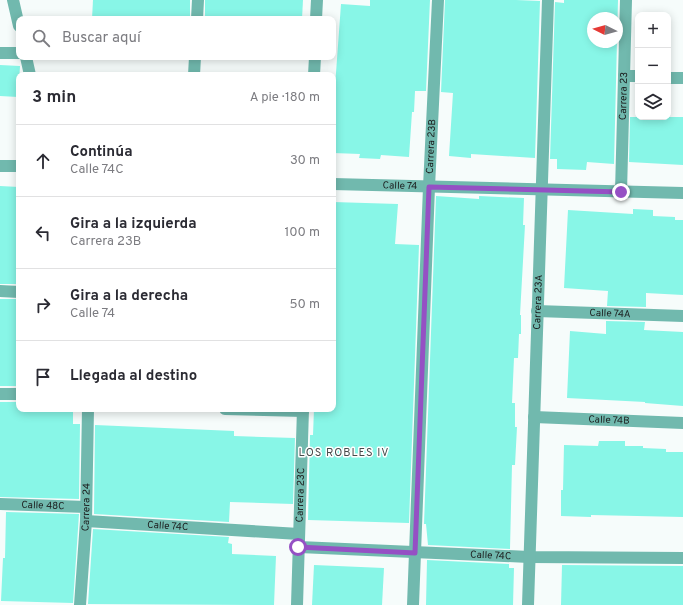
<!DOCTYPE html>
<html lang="es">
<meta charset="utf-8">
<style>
:root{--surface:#fff;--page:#f2f2f3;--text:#2b2b33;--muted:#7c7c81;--line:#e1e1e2}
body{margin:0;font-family:Overpass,sans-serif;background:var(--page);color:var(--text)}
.controls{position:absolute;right:12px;top:12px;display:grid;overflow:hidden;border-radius:8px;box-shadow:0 2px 10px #0003}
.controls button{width:36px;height:36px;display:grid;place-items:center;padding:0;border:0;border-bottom:1px solid var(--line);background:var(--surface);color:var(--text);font:20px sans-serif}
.compass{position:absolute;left:587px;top:12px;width:36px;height:36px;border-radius:50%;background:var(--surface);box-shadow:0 2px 10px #0003;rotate:275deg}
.stop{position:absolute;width:12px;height:12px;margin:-9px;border:3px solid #9550c4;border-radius:50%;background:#fff}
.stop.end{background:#9550c4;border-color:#fff;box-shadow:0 1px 4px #0008}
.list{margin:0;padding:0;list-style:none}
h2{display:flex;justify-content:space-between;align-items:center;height:52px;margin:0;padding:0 16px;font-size:17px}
h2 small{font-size:13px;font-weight:400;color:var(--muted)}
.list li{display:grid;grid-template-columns:26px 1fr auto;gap:12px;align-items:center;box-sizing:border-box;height:72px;padding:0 16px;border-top:1px solid var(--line)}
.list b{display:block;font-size:15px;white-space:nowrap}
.list p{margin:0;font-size:13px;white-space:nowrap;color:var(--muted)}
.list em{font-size:13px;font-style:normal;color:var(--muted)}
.icon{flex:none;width:22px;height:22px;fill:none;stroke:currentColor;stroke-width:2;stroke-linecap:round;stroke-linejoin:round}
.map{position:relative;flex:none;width:683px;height:605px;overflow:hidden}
.search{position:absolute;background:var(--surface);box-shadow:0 2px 10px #0003;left:16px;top:16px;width:320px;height:44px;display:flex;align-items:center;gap:10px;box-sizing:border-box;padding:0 14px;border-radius:8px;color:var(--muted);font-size:15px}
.panel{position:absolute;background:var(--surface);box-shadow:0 2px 10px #0003;left:16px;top:72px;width:320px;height:340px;border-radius:8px}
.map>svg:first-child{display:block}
.building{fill:#88f6e7;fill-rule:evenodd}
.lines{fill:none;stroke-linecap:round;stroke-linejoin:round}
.minor{stroke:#71b9ae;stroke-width:12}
.route{stroke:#9550c4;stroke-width:5}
.labels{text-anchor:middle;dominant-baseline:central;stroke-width:3;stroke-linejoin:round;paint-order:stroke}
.street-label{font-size:10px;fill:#1b1d1d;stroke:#fff}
.neighbourhood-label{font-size:11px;letter-spacing:1px;fill:#444949;stroke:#fff}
</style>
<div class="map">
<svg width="683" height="605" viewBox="0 0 683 605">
<rect width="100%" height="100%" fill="#f6fcfb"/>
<!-- building -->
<g class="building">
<path d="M93 0H190V19H92Z"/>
<path d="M205 0H303L302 19H205Z"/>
<path d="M370 0H430L426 91H415L414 112H412L409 157 381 155 380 159 359 158 360 154 333 153V114L341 4 370 6Z"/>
<path d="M445 0H516L540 1 535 158 471 154V158L449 156 453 93 441 92Z"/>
<path d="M564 0H618L614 164 587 162 586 170 557 169V159H550L555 2 564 3ZM593 18H617V42H593Z"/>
<path d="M0 65 20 66 18 97 0 96Z"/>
<path d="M630 117H683V165L629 162Z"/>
<path d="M0 186 19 187V284H0Z"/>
<path d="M436 196 479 199V196L524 198 523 225H525L520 315H521V334H519L518 358H514L512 403H515V427H517L515 465H512L510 549 428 545 426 524H424Z"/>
<path d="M333 202 398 204 395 244 419 245 409 523 308 520 310 435H313L314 409H333Z"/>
<path d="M633 209 653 210V216L675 217V220H683V295L646 293V307L607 306 608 291 564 288 568 210 633 214Z"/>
<rect x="0" y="299" width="19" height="87"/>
<path d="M606 321 645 322 644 330 683 332V406L645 403V402L567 398 570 331 606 334Z"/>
<path d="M0 402H19V409H73V424H80L79 499 0 497Z"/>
<path d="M95 425 234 431V436L295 438 293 504 230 502 229 522 94 514Z"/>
<path d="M599 441H625V446H643V448L666 449V452H683V517L591 515V517L561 516V490H563L564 445 598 446Z"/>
<path d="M6 512 79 514 73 603 1 601 3 558H5Z"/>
<path d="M93 529 229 537 228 543 232 544V554L276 556 274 605 88 604Z"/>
<path d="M427 560 509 564V568H514L513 605H426Z"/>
<path d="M314 565 384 568 382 605H312Z"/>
<path d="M562 565 683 566V605H561Z"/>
</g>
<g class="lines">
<!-- minor -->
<g class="minor">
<path d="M13 0 19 26"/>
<path d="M197 19 198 0"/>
<path d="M316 19 317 0"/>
<path d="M0 53H19"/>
<path d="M26 57 30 75"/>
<path d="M194 75 195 57"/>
<path d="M314 75 315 57"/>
<path d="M624 76H638"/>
<path d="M668 78H683"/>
<path d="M0 166H19"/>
<path id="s1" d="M333 184 683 193"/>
<path id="s2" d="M621 192 626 0"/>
<path d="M0 291 19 292"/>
<path id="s3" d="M537 311 683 316"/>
<path d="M0 394H19"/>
<path d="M225 409 303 411"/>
<path id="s4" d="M534 417 683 423"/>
<path id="s5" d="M0 504 86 507"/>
<path id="s6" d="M86 521 299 534"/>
<path id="s7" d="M299 547 529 557 683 558"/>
<path id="s8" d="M80 605 86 521 88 409"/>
<path id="s9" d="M297 605 303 409"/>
<path id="s10" d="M413 605 429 187 438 0"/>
<path id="s11" d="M528 605 548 0"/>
</g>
</g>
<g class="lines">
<!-- route -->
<path class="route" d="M298 547 415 553 429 187 621 192"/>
</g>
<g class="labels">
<!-- street labels -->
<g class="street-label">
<text stroke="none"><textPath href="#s2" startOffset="96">Carrera 23</textPath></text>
<text stroke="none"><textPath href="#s10" startOffset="459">Carrera 23B</textPath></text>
<text stroke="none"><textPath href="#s1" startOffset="67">Calle 74</textPath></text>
<text stroke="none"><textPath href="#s11" startOffset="303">Carrera 23A</textPath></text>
<text stroke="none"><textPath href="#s3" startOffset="73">Calle 74A</textPath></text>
<text stroke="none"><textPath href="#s4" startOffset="75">Calle 74B</textPath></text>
<text stroke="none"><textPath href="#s9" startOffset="110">Carrera 23C</textPath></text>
<text stroke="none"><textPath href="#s5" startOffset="43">Calle 48C</textPath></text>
<text stroke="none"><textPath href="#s8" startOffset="98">Carrera 24</textPath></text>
<text stroke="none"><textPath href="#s6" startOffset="82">Calle 74C</textPath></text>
<text stroke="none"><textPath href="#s7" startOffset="192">Calle 74C</textPath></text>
</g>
<!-- neighbourhood labels -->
<g class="neighbourhood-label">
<text x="344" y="453">LOS ROBLES IV</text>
</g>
</g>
</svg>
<div class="controls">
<button>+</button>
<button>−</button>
<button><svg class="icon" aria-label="layers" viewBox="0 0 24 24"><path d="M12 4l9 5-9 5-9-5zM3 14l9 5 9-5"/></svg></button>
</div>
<svg class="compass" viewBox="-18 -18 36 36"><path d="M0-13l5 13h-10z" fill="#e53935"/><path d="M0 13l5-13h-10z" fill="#7c7c81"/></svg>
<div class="stop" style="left:298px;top:547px"></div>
<div class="stop end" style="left:621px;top:192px"></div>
<div class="search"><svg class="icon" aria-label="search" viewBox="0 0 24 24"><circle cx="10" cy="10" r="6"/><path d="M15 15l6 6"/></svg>Buscar aquí</div>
<section class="panel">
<h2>3 min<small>A pie · 180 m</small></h2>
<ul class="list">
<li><svg class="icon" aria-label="ahead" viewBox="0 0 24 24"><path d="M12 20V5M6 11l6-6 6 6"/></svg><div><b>Continúa</b><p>Calle 74C</p></div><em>30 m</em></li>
<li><svg class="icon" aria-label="left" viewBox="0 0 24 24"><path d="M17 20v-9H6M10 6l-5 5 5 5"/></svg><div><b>Gira a la izquierda</b><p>Carrera 23B</p></div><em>100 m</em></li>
<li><svg class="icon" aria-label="right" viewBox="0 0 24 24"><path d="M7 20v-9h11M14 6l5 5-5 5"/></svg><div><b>Gira a la derecha</b><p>Calle 74</p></div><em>50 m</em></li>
<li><svg class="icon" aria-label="arrive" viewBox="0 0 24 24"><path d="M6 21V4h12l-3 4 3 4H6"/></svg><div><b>Llegada al destino</b></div></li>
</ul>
</section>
</div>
